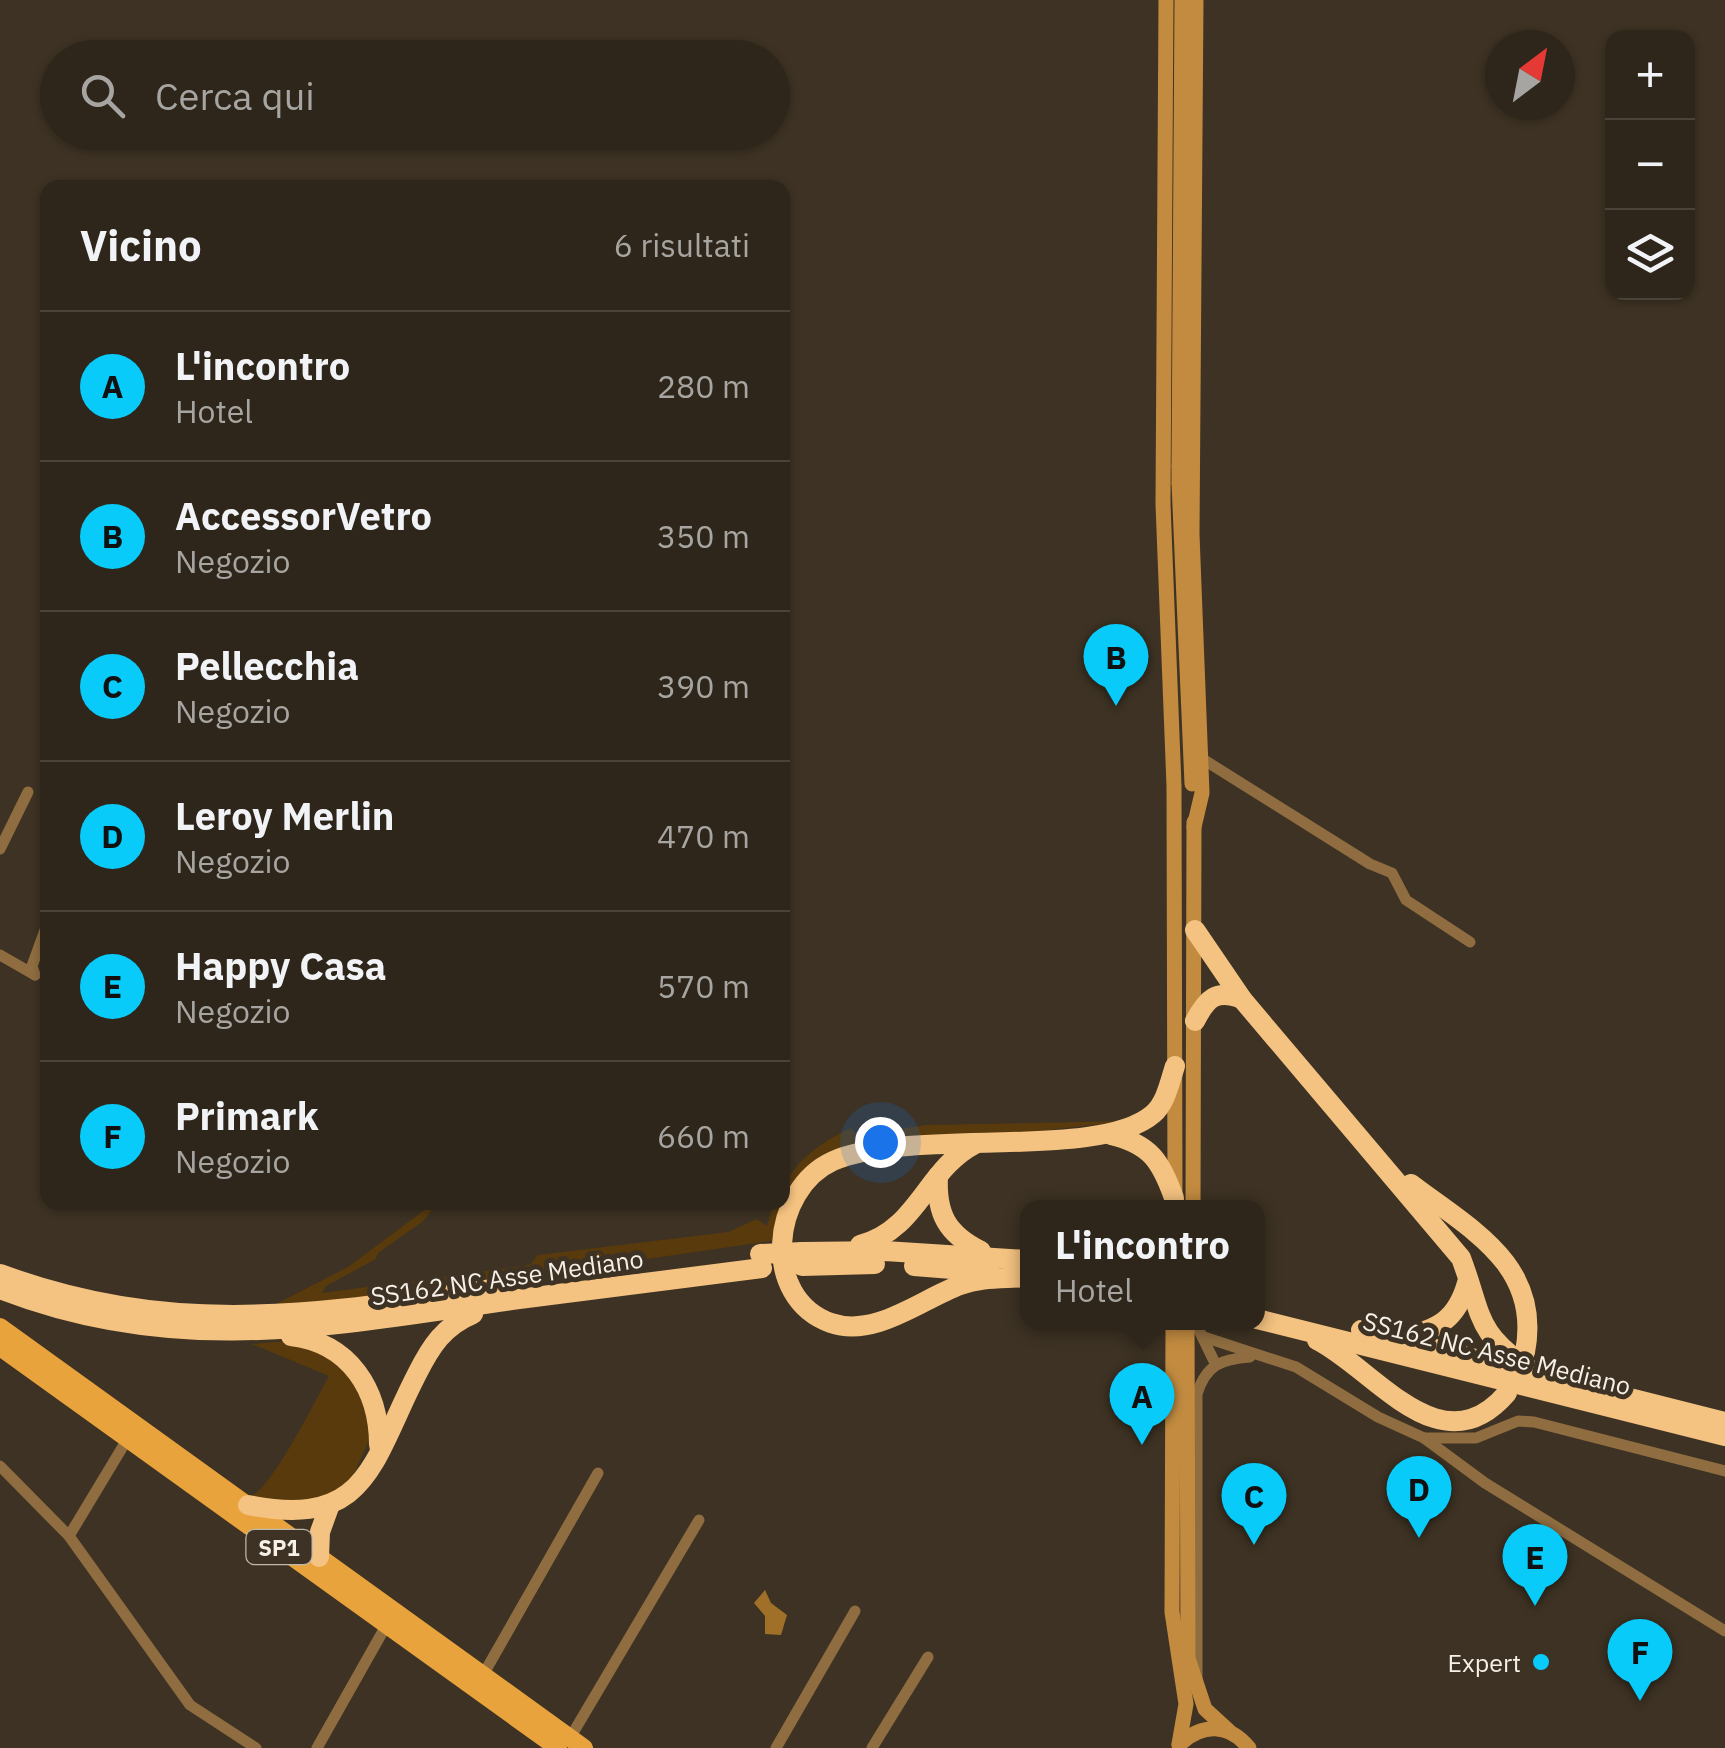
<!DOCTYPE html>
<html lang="it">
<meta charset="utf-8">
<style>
:root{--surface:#2e261a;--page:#3a3227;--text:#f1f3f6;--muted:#a7a5a2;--line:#494339;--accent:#08cbfa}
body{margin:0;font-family:"IBM Plex Sans",sans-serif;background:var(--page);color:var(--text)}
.controls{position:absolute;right:30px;top:30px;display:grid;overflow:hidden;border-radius:20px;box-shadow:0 2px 8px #0004}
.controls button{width:90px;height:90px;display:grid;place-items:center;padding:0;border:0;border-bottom:2px solid var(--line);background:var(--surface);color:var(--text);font:50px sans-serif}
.compass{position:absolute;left:1485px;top:30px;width:90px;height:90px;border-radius:50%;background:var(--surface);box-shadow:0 2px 8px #0004;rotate:32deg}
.you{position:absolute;left:880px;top:1142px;width:35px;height:35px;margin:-25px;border:8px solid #fff;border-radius:50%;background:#1a73e8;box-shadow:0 0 0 15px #1a73e833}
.badge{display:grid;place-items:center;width:65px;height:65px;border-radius:50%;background:var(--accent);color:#111;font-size:32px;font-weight:700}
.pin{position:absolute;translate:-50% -82px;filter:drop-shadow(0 2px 5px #0008)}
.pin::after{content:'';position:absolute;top:52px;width:35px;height:30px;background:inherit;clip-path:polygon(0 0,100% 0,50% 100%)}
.popup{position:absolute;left:1020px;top:1200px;width:245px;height:130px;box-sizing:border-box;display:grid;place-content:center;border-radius:20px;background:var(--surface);filter:drop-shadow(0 2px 8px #0005);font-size:32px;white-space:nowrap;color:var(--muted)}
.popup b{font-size:38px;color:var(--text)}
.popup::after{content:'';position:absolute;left:50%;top:100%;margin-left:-20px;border:20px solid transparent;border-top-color:var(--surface)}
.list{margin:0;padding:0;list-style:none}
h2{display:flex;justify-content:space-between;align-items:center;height:130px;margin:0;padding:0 40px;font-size:42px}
h2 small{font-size:32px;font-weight:400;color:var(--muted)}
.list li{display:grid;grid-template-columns:65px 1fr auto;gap:30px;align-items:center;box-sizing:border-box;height:150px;padding:0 40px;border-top:2px solid var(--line)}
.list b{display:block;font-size:38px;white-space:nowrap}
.list p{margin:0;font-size:32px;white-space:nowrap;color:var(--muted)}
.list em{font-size:32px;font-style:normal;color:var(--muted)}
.icon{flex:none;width:55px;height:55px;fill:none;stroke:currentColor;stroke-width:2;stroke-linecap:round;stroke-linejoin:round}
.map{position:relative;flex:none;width:1725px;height:1748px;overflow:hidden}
.search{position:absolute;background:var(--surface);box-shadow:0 2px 8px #0004;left:40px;top:40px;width:750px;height:110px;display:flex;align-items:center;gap:25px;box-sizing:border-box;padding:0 35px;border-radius:55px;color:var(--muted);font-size:38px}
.panel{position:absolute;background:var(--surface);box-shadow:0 2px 8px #0004;left:40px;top:180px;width:750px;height:1030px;border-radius:20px}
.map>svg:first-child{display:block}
.green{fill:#583a0d}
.water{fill:#a17028}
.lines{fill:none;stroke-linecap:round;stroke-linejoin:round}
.street{stroke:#8f6d40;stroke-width:11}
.secondary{stroke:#c28b40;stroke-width:15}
.primary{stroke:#e9a33c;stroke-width:18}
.highway{stroke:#f4c281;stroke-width:20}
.secondary-bridge{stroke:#c28b40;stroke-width:15}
.highway-bridge{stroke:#f4c281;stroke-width:20}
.poi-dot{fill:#08cbfa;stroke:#3d3223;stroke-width:4}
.labels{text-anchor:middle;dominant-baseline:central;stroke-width:10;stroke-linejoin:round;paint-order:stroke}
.shield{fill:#3d3223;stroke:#bfb7ac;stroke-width:2.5}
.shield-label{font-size:22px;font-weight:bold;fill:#f7f0e7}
.street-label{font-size:25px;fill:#f7f0e7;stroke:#3d3223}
.poi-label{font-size:25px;fill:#f7f0e7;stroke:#3d3223;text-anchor:end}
</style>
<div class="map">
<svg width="1725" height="1748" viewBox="0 0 1725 1748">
<rect width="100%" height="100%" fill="#3d3223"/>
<!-- green -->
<g class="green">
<path d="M1129 1121 838 1153 777 1240 318 1307 274 1305 348 1267 434 1203H438L422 1222 378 1253 376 1259 326 1286 322 1293 530 1265 538 1255 728 1232 757 1219 767 1226 774 1203 782 1202C783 1167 821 1142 851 1128L857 1135 927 1125Z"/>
<path d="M288 1341 327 1355 357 1384 369 1427 368 1443 354 1474 341 1488 308 1505 251 1496C272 1488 315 1401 329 1376L252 1344Z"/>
</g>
<!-- water -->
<path class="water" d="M765 1590 771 1603 787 1615 781 1635 765 1634V1616L754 1603Z"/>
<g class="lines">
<!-- street -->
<g class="street">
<path d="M1201 758 1370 864 1392 873 1406 900 1470 942"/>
<path d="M0 849 28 792"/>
<path d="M0 955 35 975"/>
<path d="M35 975 32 966 48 922"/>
<path d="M1195 1322 1215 1363"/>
<path d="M1204 1337 1296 1367 1378 1417 1424 1438H1476L1518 1421 1534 1422 1725 1471"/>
<path d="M128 1438 69 1536 190 1705 256 1748"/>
<path d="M1424 1438 1485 1483 1725 1631"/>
<path d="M0 1466 69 1536"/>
<path d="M483 1675 598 1473"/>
<path d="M1197 1678V1394C1206 1365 1221 1359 1250 1357"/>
<path d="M570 1738 699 1520"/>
<path d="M317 1748 387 1624"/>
<path d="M776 1748 855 1611"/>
<path d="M872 1748 928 1657"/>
</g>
<!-- secondary -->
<g class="secondary">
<path d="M1166 0 1163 504 1174 786 1175 1191"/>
<path d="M1179 466 1182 0"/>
<path d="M1179 483 1192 784"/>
<path d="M1194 827 1202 793 1192 534 1196 0"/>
<path d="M1193 1208 1194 822"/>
<path d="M1173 1322 1172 1612 1186 1704 1179 1744"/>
<path d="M1187 1322 1188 1658 1205 1709 1229 1731"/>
<path d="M1179 1745C1202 1723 1229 1723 1249 1748"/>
</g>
<!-- primary -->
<g class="primary">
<path d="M0 1327 584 1748"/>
<path d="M0 1347 558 1748"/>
</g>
<!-- highway -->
<g class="highway">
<path d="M1195 930 1242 999 1461 1258C1483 1316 1474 1332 1531 1370"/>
<path d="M1195 1021C1207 998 1216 989 1242 999"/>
<path d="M1111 1135C1150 1144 1161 1161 1174 1198"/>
<path d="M938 1176C936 1214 947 1234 981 1251"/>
<path d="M1411 1184C1470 1229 1542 1265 1525 1352"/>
<path d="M860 1245C918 1230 926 1169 975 1144"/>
<path d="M802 1252 885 1251 1027 1260"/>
<path d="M802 1266 875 1264"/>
<path d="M914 1266 990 1272"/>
<path d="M0 1274C178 1339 319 1313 500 1288"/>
<path d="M1027 1277C1004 1279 982 1277 960 1285 920 1300 875 1338 831 1323 760 1298 771 1189 833 1161 912 1127 1099 1161 1153 1114 1166 1103 1170 1081 1175 1066"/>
<path d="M0 1289C179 1359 336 1325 519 1299 600 1288 681 1278 762 1268"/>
<path d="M1257 1319 1725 1436"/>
<path d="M1361 1330 1725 1422"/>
<path d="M291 1336C350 1343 379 1390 379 1445"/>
<path d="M1402 1337C1438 1330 1457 1319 1467 1283"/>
<path d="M1317 1340C1375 1369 1441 1470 1507 1393"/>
<path d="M248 1505C368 1529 371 1463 417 1374 431 1346 444 1326 473 1314"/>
<path d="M319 1557 320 1532 329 1507"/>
</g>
<!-- secondary-bridge -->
<path class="secondary-bridge" d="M1179 483V466"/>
<!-- highway-bridge -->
<path class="highway-bridge" d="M760 1254 802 1252"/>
</g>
<!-- markers -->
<circle class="poi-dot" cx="1541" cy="1662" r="10"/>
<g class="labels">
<!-- shield labels -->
<rect class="shield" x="246.5" y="1530" width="65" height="34" rx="8"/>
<g class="shield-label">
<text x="279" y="1547">SP1</text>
</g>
<!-- street labels -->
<g class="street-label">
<text transform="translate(507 1277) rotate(-8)">SS162 NC Asse Mediano</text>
<text transform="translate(1497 1353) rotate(14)">SS162 NC Asse Mediano</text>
</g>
<!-- poi labels -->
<g class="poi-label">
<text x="1521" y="1662">Expert</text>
</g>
</g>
</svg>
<div class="controls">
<button>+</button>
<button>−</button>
<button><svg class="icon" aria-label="layers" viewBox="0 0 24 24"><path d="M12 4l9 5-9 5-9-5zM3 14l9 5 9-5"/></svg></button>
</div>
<svg class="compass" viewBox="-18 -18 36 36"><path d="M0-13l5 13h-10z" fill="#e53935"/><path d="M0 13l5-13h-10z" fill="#a7a5a2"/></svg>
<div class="you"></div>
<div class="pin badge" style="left:1142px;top:1445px">A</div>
<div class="popup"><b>L'incontro</b>Hotel</div>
<div class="pin badge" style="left:1116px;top:706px">B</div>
<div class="pin badge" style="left:1254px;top:1545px">C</div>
<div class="pin badge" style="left:1419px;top:1538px">D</div>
<div class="pin badge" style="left:1535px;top:1606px">E</div>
<div class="pin badge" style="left:1640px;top:1701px">F</div>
<div class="search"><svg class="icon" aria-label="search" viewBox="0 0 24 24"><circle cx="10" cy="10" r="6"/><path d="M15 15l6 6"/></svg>Cerca qui</div>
<section class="panel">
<h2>Vicino<small>6 risultati</small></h2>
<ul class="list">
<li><span class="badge">A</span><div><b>L'incontro</b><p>Hotel</p></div><em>280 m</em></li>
<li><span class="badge">B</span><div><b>AccessorVetro</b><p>Negozio</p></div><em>350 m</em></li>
<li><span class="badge">C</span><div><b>Pellecchia</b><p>Negozio</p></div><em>390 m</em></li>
<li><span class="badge">D</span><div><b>Leroy Merlin</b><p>Negozio</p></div><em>470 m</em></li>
<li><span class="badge">E</span><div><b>Happy Casa</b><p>Negozio</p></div><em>570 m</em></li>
<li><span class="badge">F</span><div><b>Primark</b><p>Negozio</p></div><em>660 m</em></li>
</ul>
</section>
</div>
